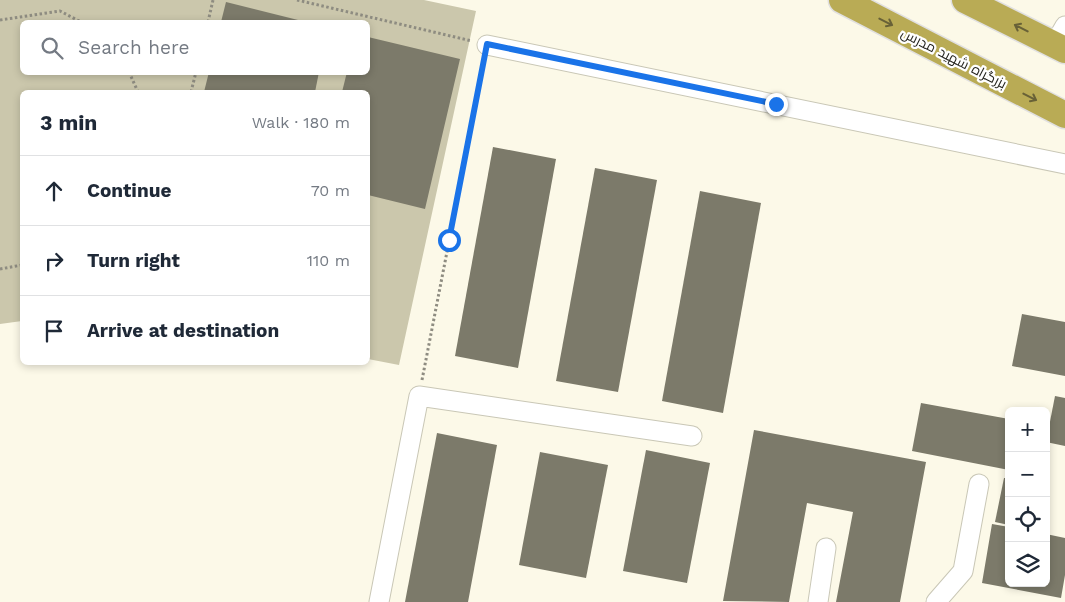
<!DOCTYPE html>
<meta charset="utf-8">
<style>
:root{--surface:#fff;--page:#f2f2f3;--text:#1f2937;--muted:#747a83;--line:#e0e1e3}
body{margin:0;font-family:"Work Sans",Cairo,sans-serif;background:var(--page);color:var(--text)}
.controls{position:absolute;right:15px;bottom:15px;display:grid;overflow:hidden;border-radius:8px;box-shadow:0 2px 8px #0003}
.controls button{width:45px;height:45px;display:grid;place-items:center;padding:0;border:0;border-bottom:1px solid var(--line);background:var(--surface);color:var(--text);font:25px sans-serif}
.stop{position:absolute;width:15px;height:15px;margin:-11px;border:4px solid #1a73e8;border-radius:50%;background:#fff}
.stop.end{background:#1a73e8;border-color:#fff;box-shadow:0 1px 5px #0008}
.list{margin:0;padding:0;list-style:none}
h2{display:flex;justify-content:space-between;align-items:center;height:65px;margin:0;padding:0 20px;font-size:21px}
h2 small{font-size:16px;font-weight:400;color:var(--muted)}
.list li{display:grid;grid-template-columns:32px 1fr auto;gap:15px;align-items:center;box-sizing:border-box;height:70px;padding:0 20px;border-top:1px solid var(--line)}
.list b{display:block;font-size:19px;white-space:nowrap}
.list em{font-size:16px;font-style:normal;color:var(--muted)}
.icon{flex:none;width:28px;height:28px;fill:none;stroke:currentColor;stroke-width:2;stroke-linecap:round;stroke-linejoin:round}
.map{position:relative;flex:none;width:1065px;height:602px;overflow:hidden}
.search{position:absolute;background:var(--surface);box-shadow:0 2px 8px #0003;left:20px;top:20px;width:350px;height:55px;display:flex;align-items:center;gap:12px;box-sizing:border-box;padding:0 18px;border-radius:8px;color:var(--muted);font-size:19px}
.panel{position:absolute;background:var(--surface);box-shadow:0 2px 8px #0003;left:20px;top:90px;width:350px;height:275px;border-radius:8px}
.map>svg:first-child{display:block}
.green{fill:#cbc7ac;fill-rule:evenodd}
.building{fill:#7c7a6a}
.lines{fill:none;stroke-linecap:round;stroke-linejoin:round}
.minor-casing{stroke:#c9c7b6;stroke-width:21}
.highway-casing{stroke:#e1e0e0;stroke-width:29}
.path{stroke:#8e8c81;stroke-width:3;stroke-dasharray:2.5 2.5;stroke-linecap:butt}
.minor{stroke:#fff;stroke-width:19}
.highway{stroke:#b9ab55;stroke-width:26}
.oneway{stroke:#686137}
.route{stroke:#1a73e8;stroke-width:6}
.labels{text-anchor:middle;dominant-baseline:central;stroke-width:4.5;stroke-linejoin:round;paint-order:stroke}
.street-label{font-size:14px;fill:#26251f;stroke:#fff}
</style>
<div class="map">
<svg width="1065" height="602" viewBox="0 0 1065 602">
<rect width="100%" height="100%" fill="#fcf9e8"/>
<!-- green -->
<path class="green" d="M0 0H424L476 11 399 365 368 359V92H22V321L0 324ZM22 22H368V72H22Z"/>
<!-- building -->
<g class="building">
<path d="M226 2 306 22H221Z"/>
<path d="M368 37 460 59 425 209 368 195V92H342L347 72H368Z"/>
<path d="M209 72H319L315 92H204Z"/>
<path d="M493 147 556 159 518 368 455 356Z"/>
<path d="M595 168 657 180 618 392 556 381Z"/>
<path d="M700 191 761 203 723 413 662 401Z"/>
<path d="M1022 314 1065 322V376L1012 366Z"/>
<path d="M1055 396 1065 398V446L1046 442Z"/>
<path d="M921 403 1009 419V470L912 451Z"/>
<path d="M754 430 926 462 900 602H836L853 512 807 503 789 602 723 601Z"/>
<path d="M437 433 497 445 468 602H405Z"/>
<path d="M646 450 710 463 687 583 623 571Z"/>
<path d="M540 452 608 465 586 578 519 565Z"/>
<path d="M1004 478H1009V525L995 522Z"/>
<path d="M992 524 1009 527V583H1046V534L1065 538V575L1061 598 982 583Z"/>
</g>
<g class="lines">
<!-- minor casing -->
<g class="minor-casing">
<g id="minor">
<path d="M487 45 1065 164"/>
<path d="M1054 45 1065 26"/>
<path d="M379 602 419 396 692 436"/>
<path d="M818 602 826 548"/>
<path d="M936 602 963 571 979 484"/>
</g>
</g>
<!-- highway casing -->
<g class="highway-casing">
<g id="highway">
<path d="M842 0 1065 115"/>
<path d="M965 0 1065 50"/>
</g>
</g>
<!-- path -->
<g class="path">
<path d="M297 0 472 41"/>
<path d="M0 20 60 11 81 22"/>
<path d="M208 22 213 0"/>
<path d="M129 72 138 92"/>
<path d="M191 92 196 72"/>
<path d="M0 269 22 265"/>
<path d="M422 380 484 62"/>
</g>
<!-- minor -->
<use href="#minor" class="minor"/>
<!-- highway -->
<use href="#highway" class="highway"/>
</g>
<!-- one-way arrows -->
<defs><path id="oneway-shaft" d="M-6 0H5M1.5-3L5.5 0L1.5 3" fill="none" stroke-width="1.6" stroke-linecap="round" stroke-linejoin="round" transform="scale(1.25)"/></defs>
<g class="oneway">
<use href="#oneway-shaft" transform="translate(886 22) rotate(27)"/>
<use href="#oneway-shaft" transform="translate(1021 28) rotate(-153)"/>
<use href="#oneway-shaft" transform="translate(1030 97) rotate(27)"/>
</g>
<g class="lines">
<!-- route -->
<path class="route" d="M449 240 487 44 776 104"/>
</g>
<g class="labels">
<!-- street labels -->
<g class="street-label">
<text transform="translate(954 58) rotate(27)">بزرگراه شهید مدرس</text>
</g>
</g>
</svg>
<div class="controls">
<button>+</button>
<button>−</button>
<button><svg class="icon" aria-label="locate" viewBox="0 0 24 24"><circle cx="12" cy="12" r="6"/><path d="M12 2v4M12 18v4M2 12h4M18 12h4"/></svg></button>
<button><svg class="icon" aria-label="layers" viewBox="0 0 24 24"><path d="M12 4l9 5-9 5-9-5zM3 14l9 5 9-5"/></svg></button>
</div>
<div class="stop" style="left:449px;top:240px"></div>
<div class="stop end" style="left:776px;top:104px"></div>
<div class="search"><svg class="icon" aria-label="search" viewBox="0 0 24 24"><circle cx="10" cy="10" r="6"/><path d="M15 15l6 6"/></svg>Search here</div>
<section class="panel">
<h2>3 min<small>Walk · 180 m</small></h2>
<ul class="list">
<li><svg class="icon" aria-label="ahead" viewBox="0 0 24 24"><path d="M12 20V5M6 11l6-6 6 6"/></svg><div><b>Continue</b></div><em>70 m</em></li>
<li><svg class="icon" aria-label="right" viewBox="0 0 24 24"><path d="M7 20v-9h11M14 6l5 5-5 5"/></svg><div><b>Turn right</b></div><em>110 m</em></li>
<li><svg class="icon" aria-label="arrive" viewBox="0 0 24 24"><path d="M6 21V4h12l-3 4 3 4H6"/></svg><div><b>Arrive at destination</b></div></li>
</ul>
</section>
</div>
